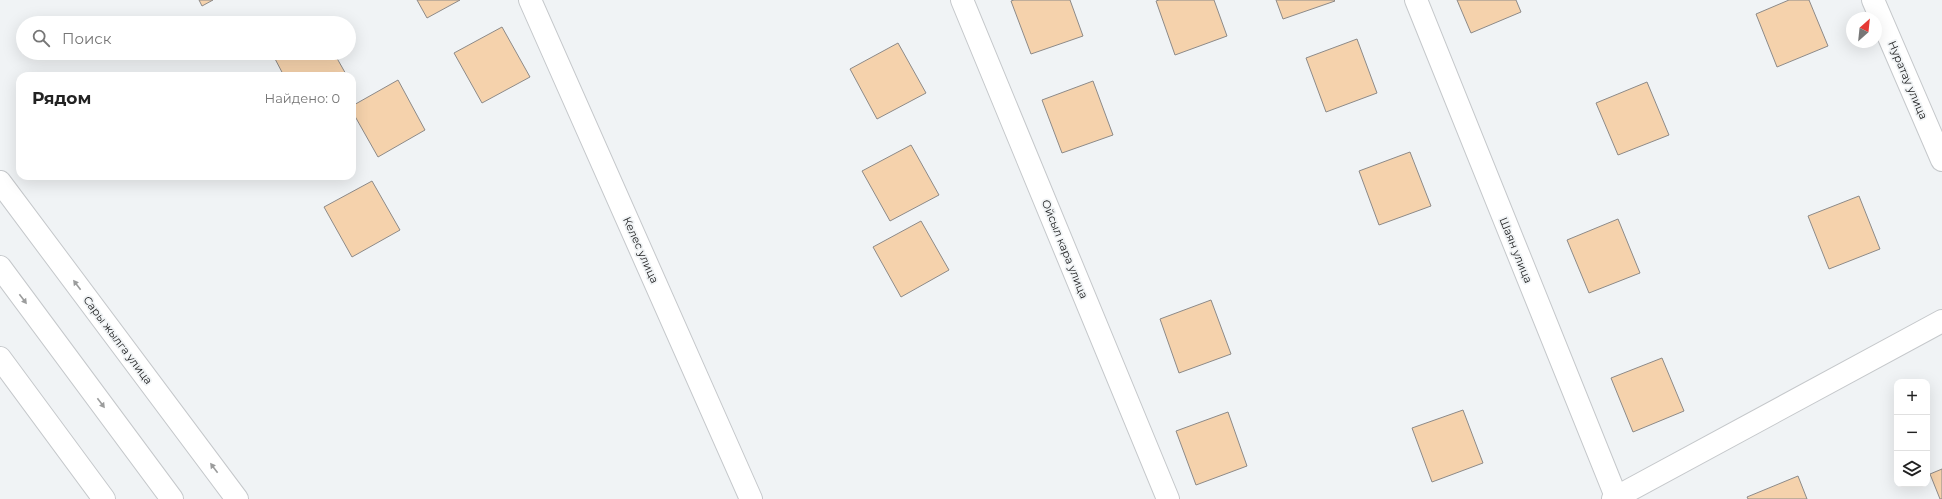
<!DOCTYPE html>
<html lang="ru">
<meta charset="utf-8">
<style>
:root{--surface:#fff;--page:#f2f2f2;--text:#222;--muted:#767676;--line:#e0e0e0}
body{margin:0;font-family:Montserrat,sans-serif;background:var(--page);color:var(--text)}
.controls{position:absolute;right:12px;bottom:12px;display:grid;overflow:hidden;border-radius:8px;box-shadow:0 4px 16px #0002}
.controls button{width:36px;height:36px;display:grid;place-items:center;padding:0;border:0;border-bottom:1px solid var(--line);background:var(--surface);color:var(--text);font:20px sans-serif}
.compass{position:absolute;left:1846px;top:12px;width:36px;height:36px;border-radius:50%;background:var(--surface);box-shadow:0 4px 16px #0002;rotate:27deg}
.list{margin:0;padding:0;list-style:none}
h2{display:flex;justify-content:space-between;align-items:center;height:52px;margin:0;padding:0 16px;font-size:17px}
h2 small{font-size:13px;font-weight:400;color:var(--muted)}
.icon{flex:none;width:22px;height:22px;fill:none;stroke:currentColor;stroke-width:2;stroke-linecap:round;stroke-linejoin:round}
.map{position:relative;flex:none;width:1942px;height:499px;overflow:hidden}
.search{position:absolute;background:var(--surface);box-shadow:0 4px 16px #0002;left:16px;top:16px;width:340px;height:44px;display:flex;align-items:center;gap:10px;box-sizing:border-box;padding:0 14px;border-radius:22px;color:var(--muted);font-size:15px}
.panel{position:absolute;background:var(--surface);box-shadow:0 4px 16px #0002;left:16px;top:72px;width:340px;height:108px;border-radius:12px}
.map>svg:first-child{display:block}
.building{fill:#f5d2ac;stroke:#8d8a88}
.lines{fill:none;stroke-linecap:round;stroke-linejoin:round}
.street-casing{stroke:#c5c8cb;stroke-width:24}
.secondary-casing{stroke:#c5c8cb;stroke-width:24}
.street{stroke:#fff;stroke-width:22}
.secondary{stroke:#fff;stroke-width:22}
.oneway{fill:#9b9c9c}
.labels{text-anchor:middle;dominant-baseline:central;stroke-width:3.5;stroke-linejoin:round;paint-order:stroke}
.street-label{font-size:11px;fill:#212223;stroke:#f0f3f5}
</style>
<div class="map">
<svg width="1942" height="499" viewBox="0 0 1942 499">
<rect width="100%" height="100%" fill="#f0f3f5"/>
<!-- building -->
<g class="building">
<path d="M199 0H213L202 6Z"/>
<path d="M417 0H460L427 18Z"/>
<path d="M1014 0H1070L1083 36 1031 54 1011 1Z"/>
<path d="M1159 0H1214L1227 36 1175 55 1156 1Z"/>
<path d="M1276 0H1334L1335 1 1283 19Z"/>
<path d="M1457 0H1516L1521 12 1471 33Z"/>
<path d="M1789 0H1809L1828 46 1777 67 1756 14Z"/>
<path d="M502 27 530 77 482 103 454 53Z"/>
<path d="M1357 39 1377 93 1326 112 1306 58Z"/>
<path d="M898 43 926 93 877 119 850 69Z"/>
<path d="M276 53H334L347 76H284L273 55Z"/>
<path d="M398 80 425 130 378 157 352 111V106Z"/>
<path d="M1093 81 1113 135 1062 153 1042 100Z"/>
<path d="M1647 82 1669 135 1618 155 1596 103Z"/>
<path d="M911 145 939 195 890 221 862 171Z"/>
<path d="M1410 152 1431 206 1379 225 1359 171Z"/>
<path d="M372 181 400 230 352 257 324 207Z"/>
<path d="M1859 196 1880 249 1829 269 1808 216Z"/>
<path d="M1618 219 1640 273 1589 293 1567 240Z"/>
<path d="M921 221 949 270 901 297 873 247Z"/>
<path d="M1211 300 1231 354 1179 373 1160 319Z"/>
<path d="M1662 358 1684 411 1633 432 1611 378Z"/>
<path d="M1463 410 1483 463 1432 482 1412 428Z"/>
<path d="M1228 412 1247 466 1196 485 1176 431Z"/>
<path d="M1942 469V499H1940L1930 474Z"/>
<path d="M1798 476 1807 499H1748L1747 497Z"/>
</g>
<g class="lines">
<!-- street casing -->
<g class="street-casing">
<g id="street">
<path d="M530 0 751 499"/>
<path d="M962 0 1168 499"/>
<path d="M1416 0 1617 499"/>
<path d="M1873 0 1942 160"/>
<path d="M0 358 104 499"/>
<path d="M1613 499 1942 321"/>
</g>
</g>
<!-- secondary casing -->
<g class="secondary-casing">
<g id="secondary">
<path d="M0 182 237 499"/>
<path d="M0 267 172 499"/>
</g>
</g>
<!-- street -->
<use href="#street" class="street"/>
<!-- secondary -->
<use href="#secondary" class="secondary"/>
</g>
<!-- one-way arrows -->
<defs><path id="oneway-solid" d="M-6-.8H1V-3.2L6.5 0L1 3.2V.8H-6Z"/></defs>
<g class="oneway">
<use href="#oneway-solid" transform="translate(77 285) rotate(-127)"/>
<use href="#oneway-solid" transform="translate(23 299) rotate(53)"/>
<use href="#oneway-solid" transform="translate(101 403) rotate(53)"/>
<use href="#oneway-solid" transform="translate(214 468) rotate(-127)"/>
</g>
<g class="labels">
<!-- street labels -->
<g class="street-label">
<text transform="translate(1908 80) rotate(67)">Нуратау улица</text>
<text transform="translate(1065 249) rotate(68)">Ойсыл кара улица</text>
<text transform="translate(641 250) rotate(66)">Келес улица</text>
<text transform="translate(1516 250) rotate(68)">Шаян улица</text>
<text transform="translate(118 340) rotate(53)">Сары жылга улица</text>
</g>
</g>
</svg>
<div class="controls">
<button>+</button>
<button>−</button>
<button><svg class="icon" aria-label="layers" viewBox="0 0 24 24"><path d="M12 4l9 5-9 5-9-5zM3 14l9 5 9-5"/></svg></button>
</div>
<svg class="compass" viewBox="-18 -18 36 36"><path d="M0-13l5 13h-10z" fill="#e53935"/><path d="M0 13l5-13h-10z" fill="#767676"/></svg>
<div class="search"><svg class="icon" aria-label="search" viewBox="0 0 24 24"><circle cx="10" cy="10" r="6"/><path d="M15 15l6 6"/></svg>Поиск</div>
<section class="panel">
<h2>Рядом<small>Найдено: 0</small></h2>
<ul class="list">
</ul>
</section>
</div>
